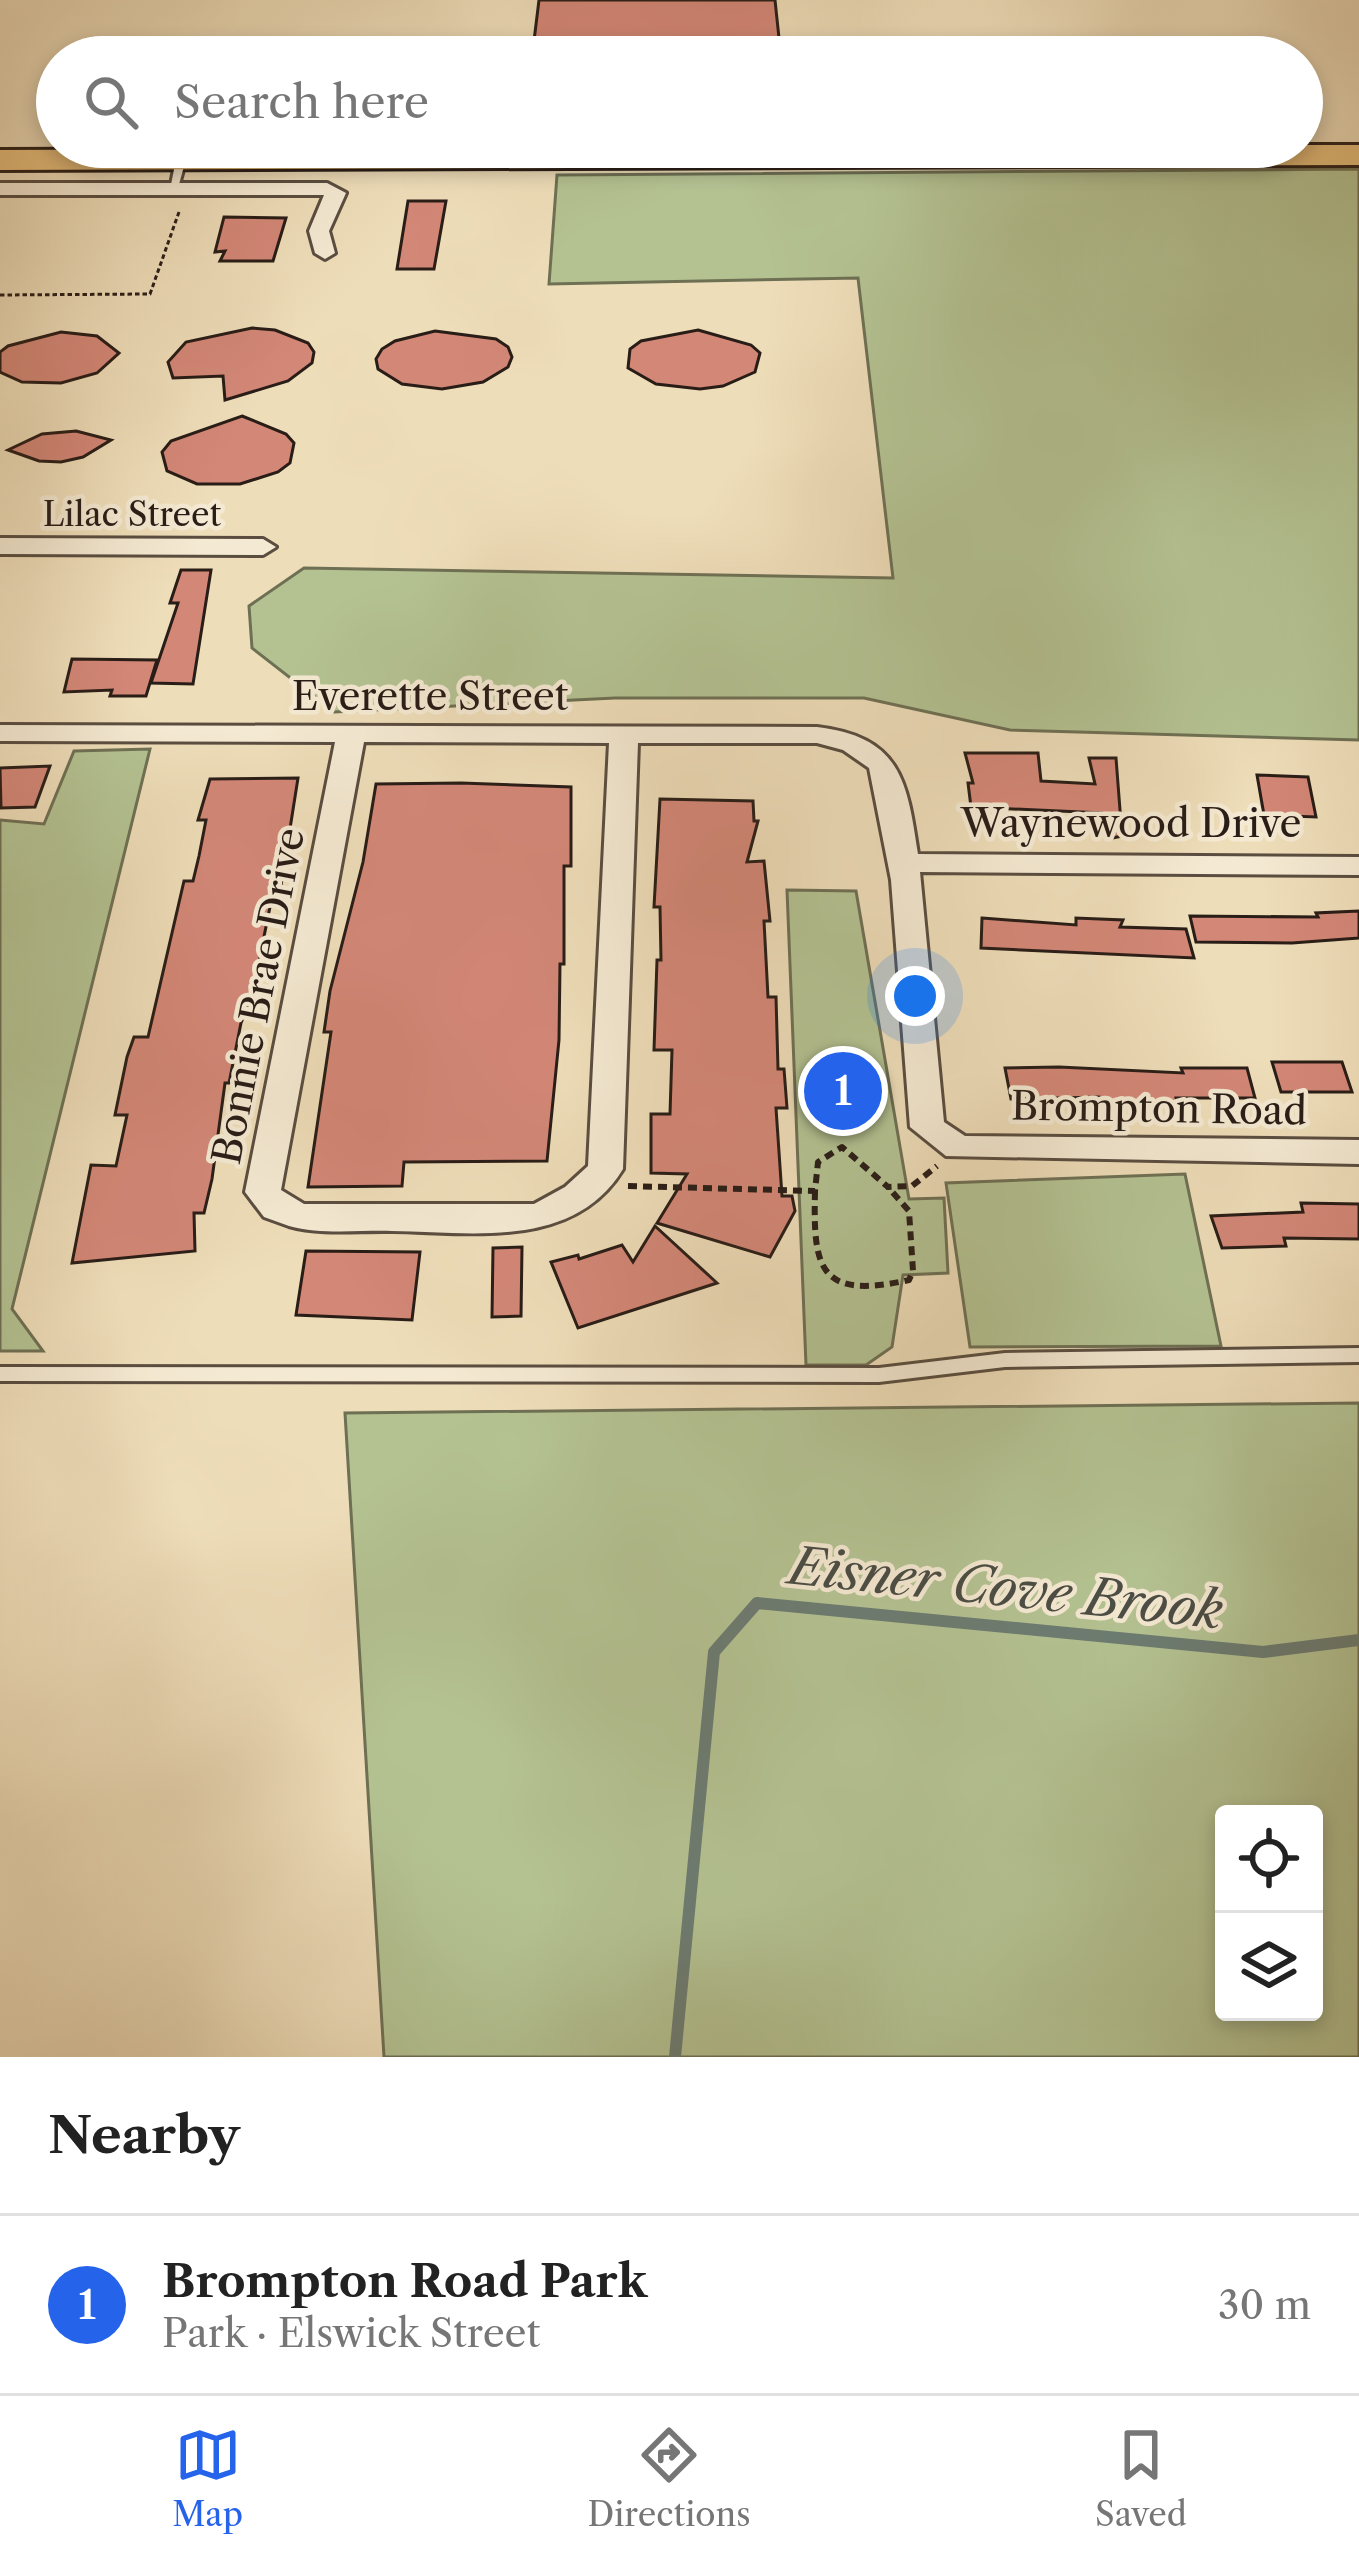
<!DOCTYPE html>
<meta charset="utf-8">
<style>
:root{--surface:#fff;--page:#f6f6f6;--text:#222;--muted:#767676;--line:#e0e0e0;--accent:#2563eb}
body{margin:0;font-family:"Libre Caslon Text",serif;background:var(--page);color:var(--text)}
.controls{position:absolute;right:36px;bottom:36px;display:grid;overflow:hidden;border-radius:12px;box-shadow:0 6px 18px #0003}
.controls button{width:108px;height:108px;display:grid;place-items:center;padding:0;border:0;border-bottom:3px solid var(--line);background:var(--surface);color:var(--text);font:60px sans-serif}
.you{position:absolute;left:915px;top:996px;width:42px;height:42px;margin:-30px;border:9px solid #fff;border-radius:50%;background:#1a73e8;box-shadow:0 0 0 18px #1a73e833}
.badge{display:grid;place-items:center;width:78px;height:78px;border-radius:50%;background:var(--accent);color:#fff;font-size:39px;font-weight:700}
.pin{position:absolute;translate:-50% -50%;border:6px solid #fff;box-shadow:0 3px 12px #0006}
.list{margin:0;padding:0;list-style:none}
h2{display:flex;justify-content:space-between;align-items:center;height:156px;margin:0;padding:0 48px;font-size:51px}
h2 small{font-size:39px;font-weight:400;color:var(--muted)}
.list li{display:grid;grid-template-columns:78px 1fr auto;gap:36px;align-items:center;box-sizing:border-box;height:180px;padding:0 48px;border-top:3px solid var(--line)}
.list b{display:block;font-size:45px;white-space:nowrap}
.list p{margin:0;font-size:39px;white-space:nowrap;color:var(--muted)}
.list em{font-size:39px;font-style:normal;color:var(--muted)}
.icon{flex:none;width:66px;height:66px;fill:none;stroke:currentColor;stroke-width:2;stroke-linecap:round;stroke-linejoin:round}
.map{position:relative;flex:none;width:1359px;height:2057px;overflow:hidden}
.search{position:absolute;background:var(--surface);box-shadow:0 6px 18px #0003;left:36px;right:36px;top:36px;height:132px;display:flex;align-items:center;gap:30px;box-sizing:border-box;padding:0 42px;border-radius:66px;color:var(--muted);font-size:45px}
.sheet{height:336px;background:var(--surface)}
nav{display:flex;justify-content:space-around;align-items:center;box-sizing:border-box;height:168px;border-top:3px solid var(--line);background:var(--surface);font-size:33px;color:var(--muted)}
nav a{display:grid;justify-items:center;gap:6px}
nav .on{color:var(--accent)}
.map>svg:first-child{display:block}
.green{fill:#b4c292;stroke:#6e7054;stroke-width:3;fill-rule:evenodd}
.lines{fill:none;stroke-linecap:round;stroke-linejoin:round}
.stream{stroke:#6c7c72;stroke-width:12}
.building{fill:#d38777;stroke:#291d17;stroke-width:3}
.service-casing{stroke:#5a4d40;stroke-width:6}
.minor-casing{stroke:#5a4d40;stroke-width:6}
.motorway-casing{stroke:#291d17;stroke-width:6}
.path-far1{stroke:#291d17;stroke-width:3;stroke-dasharray:4.5 3;stroke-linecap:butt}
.path{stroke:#291d17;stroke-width:6;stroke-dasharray:9 6;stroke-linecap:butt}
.service{fill:#f4e9d2;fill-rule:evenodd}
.minor{fill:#f4e9d2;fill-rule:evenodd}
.motorway{fill:#e7be7c;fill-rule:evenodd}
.labels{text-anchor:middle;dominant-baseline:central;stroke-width:9;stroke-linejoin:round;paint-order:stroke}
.far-street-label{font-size:33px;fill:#291d17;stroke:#f4e9d2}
.street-label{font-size:39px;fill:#291d17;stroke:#f4e9d2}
.near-water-label{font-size:51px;font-style:italic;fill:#4b4d45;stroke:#f4e9d2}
</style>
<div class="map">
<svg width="1359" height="2057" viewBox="0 0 1359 2057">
<rect width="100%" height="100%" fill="#eeddb9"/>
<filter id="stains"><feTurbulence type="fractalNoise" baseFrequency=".00167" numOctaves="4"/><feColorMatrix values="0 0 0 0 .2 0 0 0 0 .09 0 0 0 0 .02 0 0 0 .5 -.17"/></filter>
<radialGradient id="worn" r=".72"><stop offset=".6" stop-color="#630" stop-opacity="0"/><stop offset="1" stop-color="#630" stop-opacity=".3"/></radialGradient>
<!-- green -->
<g class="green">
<path d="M1359 169V740L1010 730 864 698H615L334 712 252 648 249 606 304 568 893 578 858 278 549 284 557 175Z"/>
<path d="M150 749 12 1309 43 1351H0V820L44 824 74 751Z"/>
<path d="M787 890 856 891 909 1199 944 1198 948 1273 903 1275 892 1347 866 1365H806Z"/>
<path d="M1185 1174 1221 1346 970 1347 946 1183Z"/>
<path d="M1359 1403V2057H384L345 1413ZM1224 1814H1314V2012H1224Z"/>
</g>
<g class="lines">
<!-- stream -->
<path class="stream" d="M675 2057 714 1652 757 1603 1263 1652 1359 1640"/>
</g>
<!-- building -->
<g class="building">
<path d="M539 0H775L781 57H532Z"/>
<path d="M408 201H446L434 269H397Z"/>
<path d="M224 217 286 218 273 261H220L225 251 215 252Z"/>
<path d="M252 328 275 330 308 343 314 352 312 363 288 381 225 400 223 376 173 378 168 362 186 342Z"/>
<path d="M698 330 751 345 760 353 755 372 723 386 700 389 656 384 628 368 630 349 641 341Z"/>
<path d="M435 331 496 339 508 347 512 357 508 367 483 382 442 389 402 384 378 369 376 359 382 349 395 341Z"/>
<path d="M61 332 97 336 119 353 97 373 61 383 22 382 0 372V352L8 346Z"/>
<path d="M242 416 286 434 294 443 290 463 278 472 240 484H197L167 471 162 452 171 441Z"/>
<path d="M76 431 111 440 83 457 61 462 39 461 8 450 42 434Z"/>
<path d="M181 570H211L193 684 151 683 178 603H170Z"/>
<path d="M72 659 157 660 146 696H110L112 690 64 692Z"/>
<path d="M965 753H1038L1041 781 1095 784 1089 758H1116L1122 836 1108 839 1102 813 971 807 968 783H973Z"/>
<path d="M50 766 35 807 1 808 0 768Z"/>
<path d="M1257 775 1308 777 1316 817 1264 815Z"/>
<path d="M298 778 280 892H273L252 996 241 1023 229 1083H225L212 1179 204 1213H194L195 1251 72 1263 91 1165 116 1166 127 1115H115L127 1057 134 1037H148L184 881H193L199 856 206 820H198L210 779Z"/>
<path d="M461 783 571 787V866H564V964H560L559 1040 547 1161 404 1162 402 1186 308 1187 331 1032H324L330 991 363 862 376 784Z"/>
<path d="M660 799 753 801 754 821H758L747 862 764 861 770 921H764L768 997H776L778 1069H784L787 1108H776L782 1196H792L795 1211 770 1257 657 1223 687 1174 651 1173V1114H670L672 1050H654L657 960H661L660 907H654Z"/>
<path d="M1359 911V938L1292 943 1196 942 1190 916 1318 917 1316 913Z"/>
<path d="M982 918 1076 925V918L1123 920 1120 927 1186 929 1194 958 981 948Z"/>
<path d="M1272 1062H1342L1352 1092H1281Z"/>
<path d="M1059 1067 1183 1073 1181 1068H1247L1255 1098H1176L1177 1103 1100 1101 1099 1097 1011 1099 1005 1068Z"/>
<path d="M1301 1203 1359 1204V1239L1284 1238 1286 1246 1222 1248 1211 1216 1303 1212Z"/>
<path d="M655 1226 717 1283 578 1328 551 1262 578 1255 579 1259 622 1245 633 1262Z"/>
<path d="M522 1247 521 1316 492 1317 493 1248Z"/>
<path d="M306 1251 420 1252 412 1320 296 1315Z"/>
</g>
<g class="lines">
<!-- service casing -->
<g class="service-casing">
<g id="service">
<path d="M181 156 186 159 178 188 170 190 176 159Z"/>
<path d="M1359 1348V1362L1005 1367 879 1382 0 1381V1367L879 1368 1005 1353Z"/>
</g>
</g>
<!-- minor casing -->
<g class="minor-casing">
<g id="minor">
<path d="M0 183H327L346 193 329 231 335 253 325 259 315 253 309 231 324 195H0Z"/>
<path d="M0 538 263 539 276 547 263 555 0 554Z"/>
<path d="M0 725 817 727C901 737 907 781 918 854L1359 857V875L920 872 944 1122 965 1136 1359 1140V1164L946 1156 910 1127 891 880 869 768 843 750 817 743H638L623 1169C574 1250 472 1232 392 1231 359 1230 321 1235 289 1226L264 1217 245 1192 335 742 0 741ZM364 742 609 743 588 1166 565 1187 534 1204H304L281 1190Z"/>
</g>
</g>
<!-- motorway casing -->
<g class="motorway-casing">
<path id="motorway" d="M1302 145H1359V165L0 170V150Z"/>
</g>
<!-- path-far1 -->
<path class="path-far1" d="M0 295 150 294 179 212"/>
<!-- path -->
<g class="path">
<path d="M628 1186 815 1191 818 1162 842 1147 888 1187 912 1186 937 1166"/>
<path d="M815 1191C813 1269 819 1300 909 1280L913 1271 909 1211 888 1187"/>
</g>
<!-- service -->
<use href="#service" class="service"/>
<!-- minor -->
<use href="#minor" class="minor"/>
<!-- motorway -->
<use href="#motorway" class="motorway"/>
</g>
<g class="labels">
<!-- far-street labels -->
<g class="far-street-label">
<text x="132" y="514">Lilac Street</text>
</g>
<!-- street labels -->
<g class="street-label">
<text x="430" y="696">Everette Street</text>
<text x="1131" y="823">Waynewood Drive</text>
<text transform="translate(258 996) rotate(-79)">Bonnie Brae Drive</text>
<text transform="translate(1159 1108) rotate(1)">Brompton Road</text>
</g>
<!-- near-water labels -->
<g class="near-water-label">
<text transform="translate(1006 1588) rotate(6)">Eisner Cove Brook</text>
</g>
</g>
<rect width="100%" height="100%" filter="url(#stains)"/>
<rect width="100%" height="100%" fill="url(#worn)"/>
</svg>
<div class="controls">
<button><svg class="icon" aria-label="locate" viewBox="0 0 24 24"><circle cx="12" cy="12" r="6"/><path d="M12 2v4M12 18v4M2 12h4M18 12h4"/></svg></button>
<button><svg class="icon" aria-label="layers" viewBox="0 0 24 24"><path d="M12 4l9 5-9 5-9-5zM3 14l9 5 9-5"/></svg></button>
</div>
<div class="you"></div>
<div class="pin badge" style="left:843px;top:1091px">1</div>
<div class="search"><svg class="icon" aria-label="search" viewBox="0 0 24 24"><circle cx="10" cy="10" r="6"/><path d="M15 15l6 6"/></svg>Search here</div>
</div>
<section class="sheet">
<h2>Nearby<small></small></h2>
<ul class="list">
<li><span class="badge">1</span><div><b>Brompton Road Park</b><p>Park · Elswick Street</p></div><em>30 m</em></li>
</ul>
</section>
<nav>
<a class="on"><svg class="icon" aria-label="map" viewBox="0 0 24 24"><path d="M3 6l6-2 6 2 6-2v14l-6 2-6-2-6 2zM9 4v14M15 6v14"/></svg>Map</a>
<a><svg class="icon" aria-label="directions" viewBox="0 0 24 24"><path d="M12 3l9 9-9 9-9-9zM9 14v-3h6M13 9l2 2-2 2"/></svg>Directions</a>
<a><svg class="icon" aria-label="saved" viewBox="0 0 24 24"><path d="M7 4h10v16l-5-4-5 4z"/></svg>Saved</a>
</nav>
